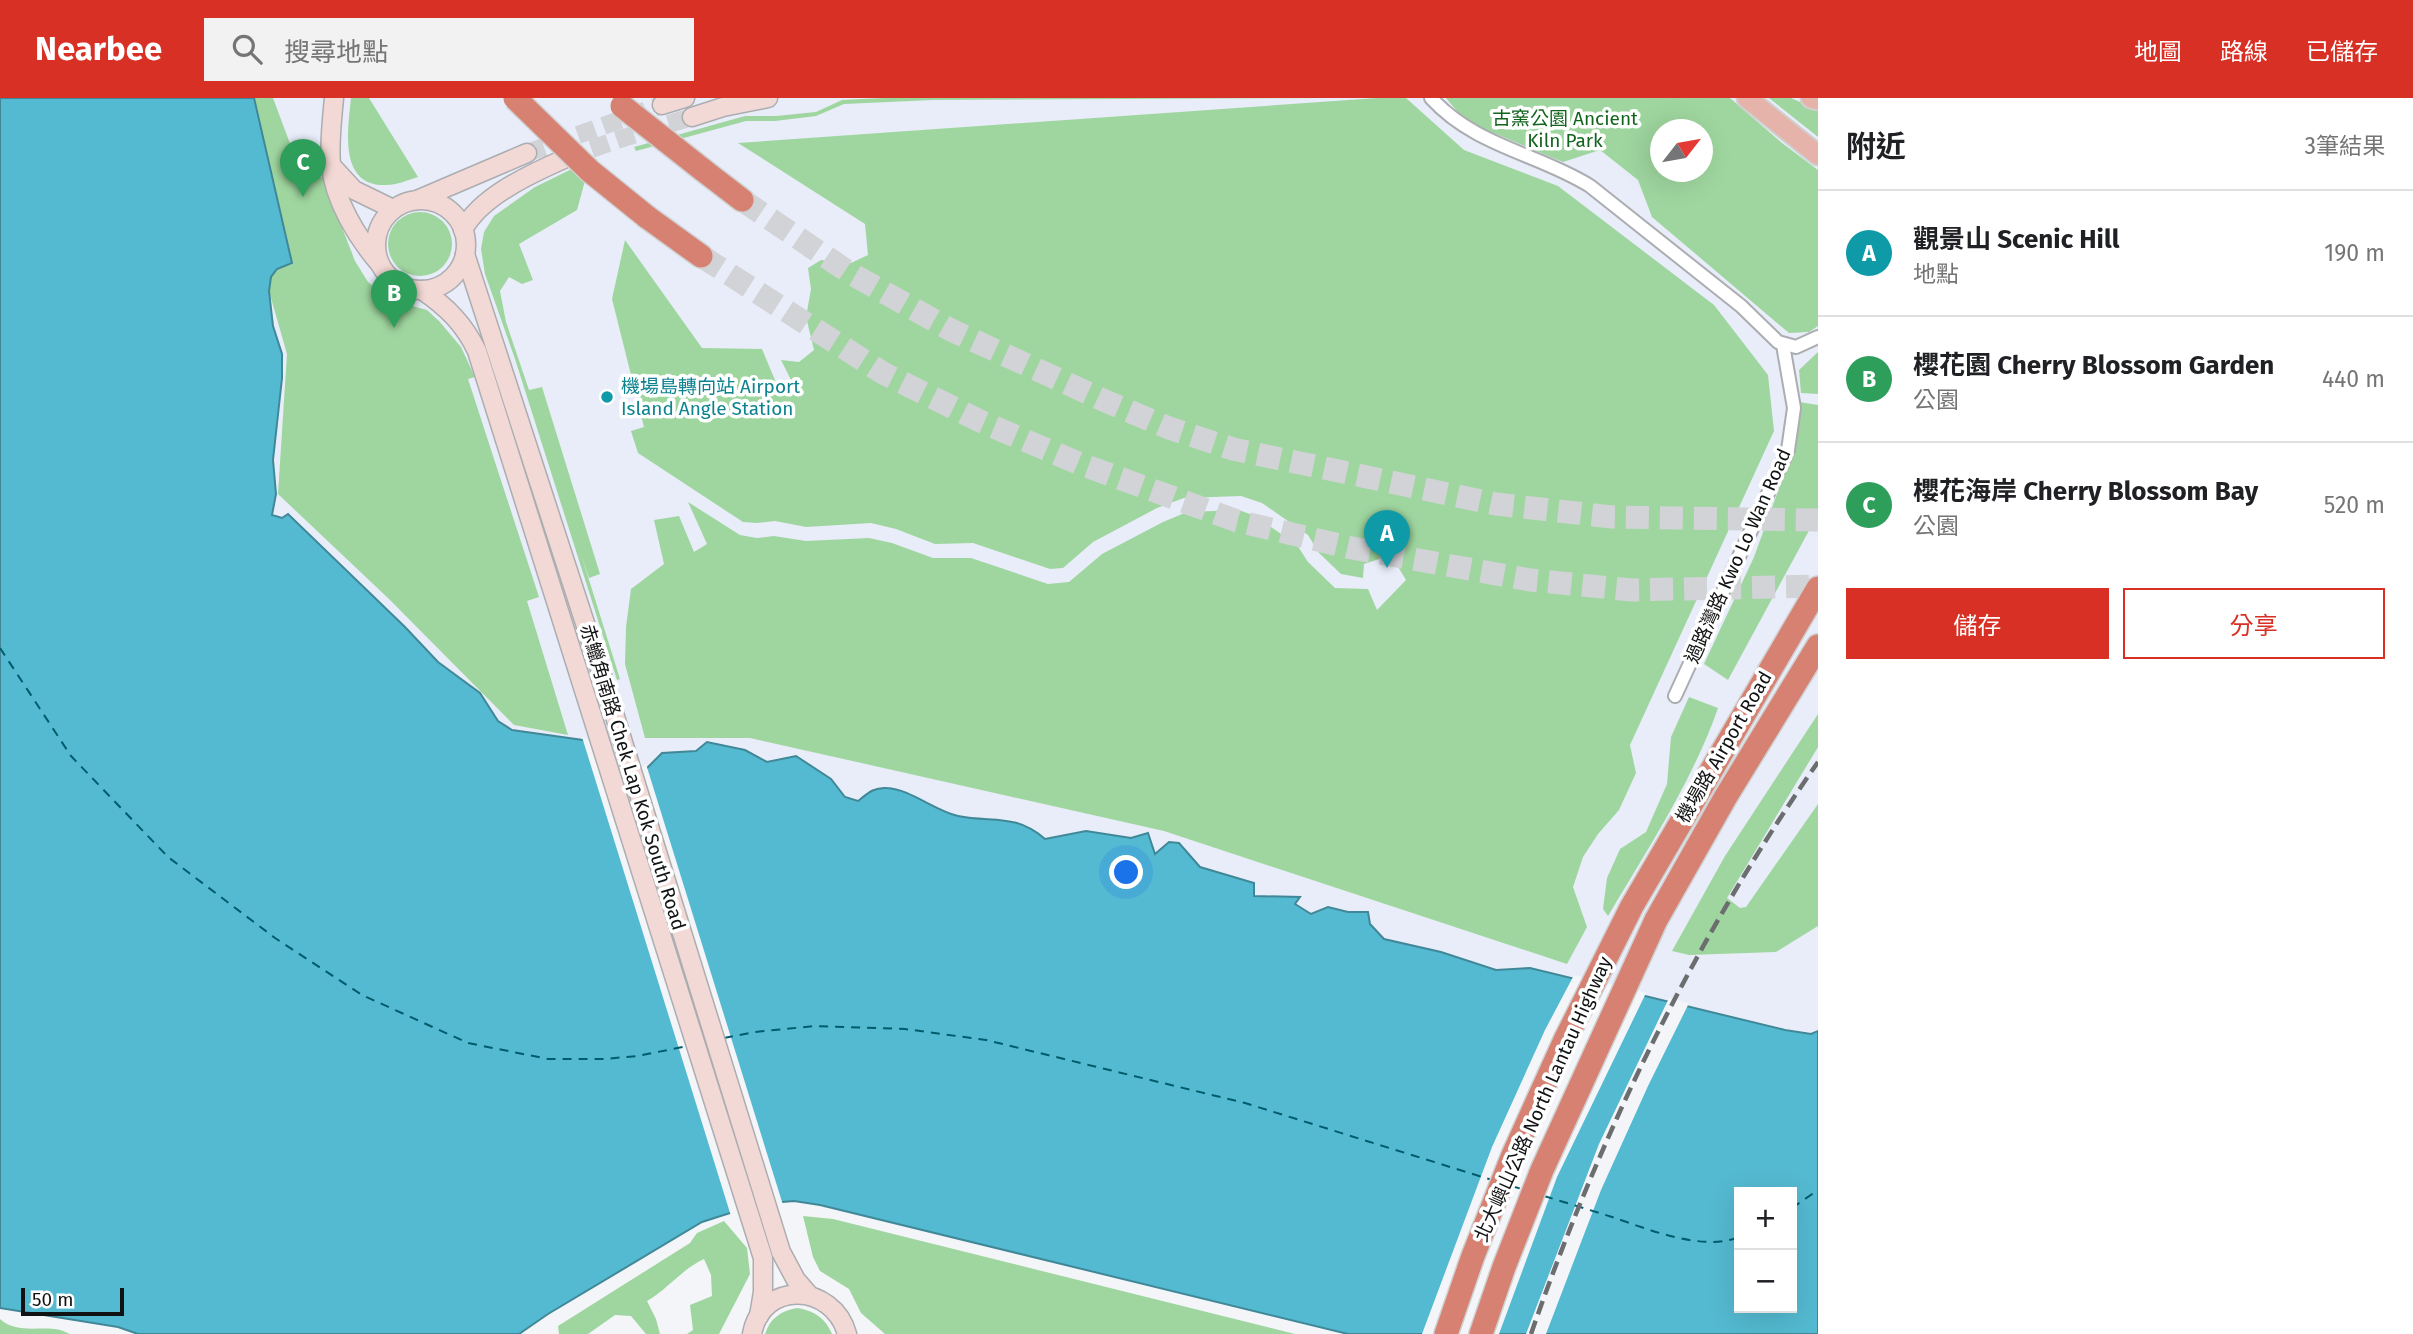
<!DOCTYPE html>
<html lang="zh-TW">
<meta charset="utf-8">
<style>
:root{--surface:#fff;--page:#f2f2f2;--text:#202124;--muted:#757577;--line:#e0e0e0;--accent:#d93025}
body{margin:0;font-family:"Fira Sans","Noto Sans TC",sans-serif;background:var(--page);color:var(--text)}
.controls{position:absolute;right:21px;bottom:21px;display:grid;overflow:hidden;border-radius:0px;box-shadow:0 7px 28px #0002}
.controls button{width:63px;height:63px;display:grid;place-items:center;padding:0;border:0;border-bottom:2px solid var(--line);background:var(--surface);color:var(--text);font:35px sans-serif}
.compass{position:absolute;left:1650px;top:21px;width:63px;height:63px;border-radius:50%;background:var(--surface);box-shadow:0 7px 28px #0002;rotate:59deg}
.scale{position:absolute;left:21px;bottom:18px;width:103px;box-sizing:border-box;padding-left:7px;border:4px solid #111213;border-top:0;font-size:19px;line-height:24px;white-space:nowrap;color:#111213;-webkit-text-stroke:5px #fff;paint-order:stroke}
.you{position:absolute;left:1127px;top:775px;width:24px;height:24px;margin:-18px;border:5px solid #fff;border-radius:50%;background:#1a73e8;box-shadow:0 0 0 10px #1a73e833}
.badge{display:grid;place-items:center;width:46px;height:46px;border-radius:50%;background:var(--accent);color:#fff;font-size:23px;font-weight:700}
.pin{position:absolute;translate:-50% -58px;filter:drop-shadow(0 2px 4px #0008)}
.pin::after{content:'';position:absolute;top:37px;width:24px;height:21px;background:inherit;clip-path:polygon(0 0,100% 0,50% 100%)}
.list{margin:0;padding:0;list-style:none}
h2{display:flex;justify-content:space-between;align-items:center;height:91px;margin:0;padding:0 28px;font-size:30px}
h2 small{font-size:23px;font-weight:400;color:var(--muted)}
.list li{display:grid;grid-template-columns:46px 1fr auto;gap:21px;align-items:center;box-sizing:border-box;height:126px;padding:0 28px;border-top:2px solid var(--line)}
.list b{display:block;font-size:26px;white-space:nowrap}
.list p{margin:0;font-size:23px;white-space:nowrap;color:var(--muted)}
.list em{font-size:23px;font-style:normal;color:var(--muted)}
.actions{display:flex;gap:14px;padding:21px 28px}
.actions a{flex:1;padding:16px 0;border:2px solid var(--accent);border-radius:0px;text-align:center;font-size:24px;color:var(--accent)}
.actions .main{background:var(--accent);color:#fff}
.icon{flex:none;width:38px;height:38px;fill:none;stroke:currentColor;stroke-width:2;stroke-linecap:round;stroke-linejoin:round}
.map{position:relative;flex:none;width:1818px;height:1236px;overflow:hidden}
header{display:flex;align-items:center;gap:42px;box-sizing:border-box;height:98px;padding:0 35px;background:var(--accent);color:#fff}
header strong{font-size:33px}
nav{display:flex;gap:38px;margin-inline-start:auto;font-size:24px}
.search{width:490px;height:63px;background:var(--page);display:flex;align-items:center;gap:18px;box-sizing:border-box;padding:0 24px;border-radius:0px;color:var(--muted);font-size:26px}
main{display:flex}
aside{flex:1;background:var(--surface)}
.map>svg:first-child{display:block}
.built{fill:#e8edf9;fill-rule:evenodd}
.green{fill:#9fd69f;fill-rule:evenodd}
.water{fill:#54bad1;stroke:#408898;stroke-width:2;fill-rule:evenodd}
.pier{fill:#f3f5f9}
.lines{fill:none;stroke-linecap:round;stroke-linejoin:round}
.ferry{stroke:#005c6d;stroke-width:2;stroke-dasharray:9 7;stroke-linecap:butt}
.secondary-tunnel{stroke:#d1d3d6;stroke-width:18;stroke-dasharray:18 9;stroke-linecap:butt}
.highway-tunnel{stroke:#d1d3d6;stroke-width:23;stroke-dasharray:23 11;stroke-linecap:butt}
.street-casing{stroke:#abadb1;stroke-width:16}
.secondary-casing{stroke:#abadb1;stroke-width:21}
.primary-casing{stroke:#cfd0d0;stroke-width:23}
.highway-casing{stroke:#cfd0d0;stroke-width:26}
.street{stroke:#fff;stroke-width:12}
.secondary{stroke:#f3d9d5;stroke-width:18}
.primary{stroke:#e6b3aa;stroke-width:19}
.highway{stroke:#d68172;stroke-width:23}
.rail{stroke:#6b6d6f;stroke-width:4.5;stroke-dasharray:14 7;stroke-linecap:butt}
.highway-bridge-casing{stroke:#cfd0d0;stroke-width:26;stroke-linecap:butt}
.highway-bridge{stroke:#d68172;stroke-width:23}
.culture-dot{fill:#0f9aa8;stroke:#fff;stroke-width:2.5}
.labels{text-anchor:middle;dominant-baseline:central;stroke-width:7;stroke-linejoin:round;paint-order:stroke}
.park-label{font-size:19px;fill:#12641d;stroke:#fff}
.culture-label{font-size:19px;fill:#0d838f;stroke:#fff;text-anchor:start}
.street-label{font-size:19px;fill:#111213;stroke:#fff}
</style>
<header>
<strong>Nearbee</strong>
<div class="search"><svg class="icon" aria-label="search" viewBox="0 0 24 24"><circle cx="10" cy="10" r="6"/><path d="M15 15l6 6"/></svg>搜尋地點</div>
<nav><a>地圖</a><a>路線</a><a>已儲存</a></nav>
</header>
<main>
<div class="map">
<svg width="1818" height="1236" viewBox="0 0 1818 1236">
<rect width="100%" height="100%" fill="#f3f5f9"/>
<!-- built -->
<path class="built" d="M254 0H1818V933L1811 936 1785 932 1530 871 1497 872 1441 854 1384 841 1370 826 1367 814H1348L1328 809 1311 816 1295 806 1299 799 1253 798 1254 785 1200 769 1179 745 1155 756 1148 735 1131 740 1086 733 1045 741 1031 729 1013 722 957 718 889 689 874 690 858 703 845 699 831 681 796 658 767 664 745 652 662 655 643 674 583 642 512 632 498 623 480 595 438 564 405 529 288 416 282 420 272 417 276 396 273 362 282 280V256L273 228 269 193ZM1660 32H1702V74H1660Z"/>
<!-- green -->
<g class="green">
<path d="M254 0H273L295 59 323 80 355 163 368 184 384 196 401 205 427 212 439 223 461 249 475 279 468 281 539 499 527 503 568 637 514 627 389 501 278 396 287 256 269 193 271 179 277 171 292 165Z"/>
<path d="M351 0H369L418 79C408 82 397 87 386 87 338 89 348 30 351 0Z"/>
<path d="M883 0H1329L933 2 844 6 816 18 775 23H746L636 53 634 49 745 18H776L816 14 842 2Z"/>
<path d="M1377 0H1406L1464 52 1558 88 1714 207 1768 277 1774 333 1630 647 1636 675 1619 712 1598 736 1583 759 1573 789 1587 829 1567 866 1164 733 750 640H645L625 566 626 529 631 491 664 466 654 422 679 418 694 454 707 446 688 404 740 437 757 440 774 438 806 443 869 440 892 445 933 460H971L1048 486 1069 484 1102 456 1163 424 1187 414 1239 412 1255 418 1297 447 1308 464 1335 490 1368 491 1377 512 1406 482 1397 467 1382 460 1364 466 1363 480 1341 476 1319 455 1308 437 1262 405 1241 398 1184 400 1157 410 1093 444 1063 470 1050 471 973 445 935 446 896 431 871 425 806 429 775 423 757 425 743 424 638 355 631 333 644 329 612 201 625 142 702 250 762 251 777 287 793 286 781 262 799 264 814 252 806 219 811 191 808 170 821 162 851 165 868 157 865 126 738 45Z"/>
<path d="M1446 0H1730L1782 45 1818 72V228L1809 234 1789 235 1652 119 1638 82 1600 52 1563 64 1465 23ZM1660 32H1702V74H1660Z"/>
<path d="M1769 0H1791L1818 12V39Z"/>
<path d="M586 64V79L577 112 519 146 533 182 522 186 509 179 500 193 506 224 529 292 542 289 600 476 589 480 580 453 620 581 617 582 515 261 485 176 481 151 484 134 494 118 535 89Z"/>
<circle cx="420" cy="146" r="32"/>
<path d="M1818 254V296L1801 295 1799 272Z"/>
<path d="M1799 304 1818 307V416L1728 582 1704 566 1754 459 1793 352Z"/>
<path d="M1689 599 1718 610C1694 680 1646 754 1608 818L1603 811 1607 780 1620 751 1646 734 1667 686 1671 639Z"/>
<path d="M1818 616V649L1727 800 1740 810 1746 809 1818 706V828L1776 854 1689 857 1672 853 1725 758Z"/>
<path d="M803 1118 833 1121 1295 1236H885L861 1215 849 1191 820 1173 813 1159Z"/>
<path d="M724 1123 747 1150 750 1176 719 1236H687L693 1232 690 1207 712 1198 711 1177 704 1161C682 1171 668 1191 647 1203L656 1221 660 1236H646L631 1218 615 1217 588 1236H559L558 1228 690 1145 697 1135Z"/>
<path d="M797 1210C815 1213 825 1220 832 1236H765C770 1220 781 1213 797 1210Z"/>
<path d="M0 1221C16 1235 35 1229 54 1231 59 1231 66 1234 70 1236H0Z"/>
</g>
<!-- water -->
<path class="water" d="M0 0H254L292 165 277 171 271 179 269 193 273 228 282 256V280L273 362 276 396 272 417 282 420 288 416 405 529 438 564 480 595 498 623 512 632 583 642 643 674 662 655 696 653 707 644 745 652 767 664 796 658 831 681 845 699 858 703C868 695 874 689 887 690 910 691 935 713 958 718 993 725 1015 715 1045 741L1086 733 1131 740 1148 735 1155 756 1169 744 1179 745 1200 769 1254 785V798L1300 799 1295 806 1311 816 1328 809 1348 814H1368L1370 826 1384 841 1441 854 1496 872 1530 870 1785 932 1811 936 1818 933V1236H1348L820 1107 794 1103 782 1104 730 1115 702 1124 548 1216 519 1236H138L118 1229 0 1210ZM1739 1094H1792V1210H1739Z"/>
<!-- pier -->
<g class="pier">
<path d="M582 639 642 670 646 666 783 1107 731 1118Z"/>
<path d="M1574 877 1646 895 1557 1079 1499 1236H1422L1492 1049 1545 932Z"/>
<path d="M1669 900 1689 905 1648 988 1601 1092 1546 1236H1526L1599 1046Z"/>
</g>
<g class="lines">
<!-- ferry -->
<g class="ferry">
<path d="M0 550 71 658 168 759 275 840 362 897 468 945 548 961H604L637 958 688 948"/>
<path d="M724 940 755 934 815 928 905 931 986 942 1245 1005 1492 1082"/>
<path d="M1511 1088 1522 1091"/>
<path d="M1544 1098C1567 1105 1590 1112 1612 1119 1648 1131 1702 1154 1739 1139"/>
<path d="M1792 1110 1818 1092"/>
</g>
<!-- secondary-tunnel -->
<g class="secondary-tunnel">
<path d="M527 55 662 7"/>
<path d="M566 60 617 42 692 19"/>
</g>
<!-- highway-tunnel -->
<g class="highway-tunnel">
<path d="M742 102 850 175 951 232 1103 302 1169 330 1233 351 1496 406 1612 419 1818 422"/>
<path d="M701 158 883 275 980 323 1078 365 1237 423 1352 450 1530 482 1632 492 1818 488"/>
</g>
<!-- street casing -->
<g class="street-casing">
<g id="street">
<path d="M1431 0C1476 49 1537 55 1590 88L1741 208 1778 244 1796 249 1818 239"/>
<path d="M1675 598 1788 352 1794 310 1783 247"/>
</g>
</g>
<!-- secondary casing -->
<g class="secondary-casing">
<g id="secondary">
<path d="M334 0C332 22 329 45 331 67 334 102 357 139 379 165"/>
<path d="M662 7 685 0"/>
<path d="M692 19 723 9 768 0"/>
<path d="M331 67 354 92 393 111"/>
<path d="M417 102 527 55"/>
<circle cx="421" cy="147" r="45"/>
<path d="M463 132C480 99 530 76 564 61"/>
<path d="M465 156 608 596 781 1154 796 1182 809 1197"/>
<path d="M422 192C447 209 464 226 477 253L763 1160V1194L759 1218"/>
<path d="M752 1236C762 1182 833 1185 847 1236"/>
</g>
</g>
<!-- primary casing -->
<g class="primary-casing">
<g id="primary">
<path d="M1747 0 1818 57"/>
<path d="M1811 0 1818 2"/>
</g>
</g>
<!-- highway casing -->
<g class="highway-casing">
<g id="highway">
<path d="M703 72 742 102"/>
<path d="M647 119 701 158"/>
<path d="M1446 1236 1473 1158 1513 1057 1565 942 1632 808 1818 490"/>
<path d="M1481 1236 1504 1169 1542 1072 1656 822 1725 700 1818 548"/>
</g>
</g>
<!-- street -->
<use href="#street" class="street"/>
<!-- secondary -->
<use href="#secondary" class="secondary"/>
<!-- primary -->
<use href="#primary" class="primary"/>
<!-- highway -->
<use href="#highway" class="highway"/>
<!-- rail -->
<path class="rail" d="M1531 1236C1601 1034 1696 839 1818 664"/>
<!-- highway-bridge casing -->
<g class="highway-bridge-casing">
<g id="highway-bridge">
<path d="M515 0 590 73 647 119"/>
<path d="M622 8 703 72"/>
</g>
</g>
<!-- highway-bridge -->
<use href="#highway-bridge" class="highway-bridge"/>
</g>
<!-- markers -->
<circle class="culture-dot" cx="607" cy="299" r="7"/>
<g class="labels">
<!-- park labels -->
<g class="park-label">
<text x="1565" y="20">古窯公園 Ancient<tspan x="1565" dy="22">Kiln Park</tspan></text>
</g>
<!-- culture labels -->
<g class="culture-label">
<text x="621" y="288">機場島轉向站 Airport<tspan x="621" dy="22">Island Angle Station</tspan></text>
</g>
<!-- street labels -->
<g class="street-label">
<text transform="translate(1738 458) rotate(-66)">過路灣路 Kwo Lo Wan Road</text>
<text transform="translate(1724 649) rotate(-60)">機場路 Airport Road</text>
<text transform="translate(633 679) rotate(73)">赤鱲角南路 Chek Lap Kok South Road</text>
<text transform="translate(1543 1001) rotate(-66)">北大嶼山公路 North Lantau Highway</text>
</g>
</g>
</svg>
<div class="controls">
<button>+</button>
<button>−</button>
</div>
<svg class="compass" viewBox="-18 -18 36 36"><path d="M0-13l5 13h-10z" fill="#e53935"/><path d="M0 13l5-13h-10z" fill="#757577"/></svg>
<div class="scale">50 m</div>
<div class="you"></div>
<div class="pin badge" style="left:1387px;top:470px;background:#0f9aa8">A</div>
<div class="pin badge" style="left:394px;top:230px;background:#2e9e5b">B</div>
<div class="pin badge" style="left:303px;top:99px;background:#2e9e5b">C</div>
</div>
<aside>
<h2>附近<small>3筆結果</small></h2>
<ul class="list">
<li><span class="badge" style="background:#0f9aa8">A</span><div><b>觀景山 Scenic Hill</b><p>地點</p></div><em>190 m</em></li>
<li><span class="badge" style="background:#2e9e5b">B</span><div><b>櫻花園 Cherry Blossom Garden</b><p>公園</p></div><em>440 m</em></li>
<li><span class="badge" style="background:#2e9e5b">C</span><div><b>櫻花海岸 Cherry Blossom Bay</b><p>公園</p></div><em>520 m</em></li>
</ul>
<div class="actions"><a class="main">儲存</a><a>分享</a></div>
</aside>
</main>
